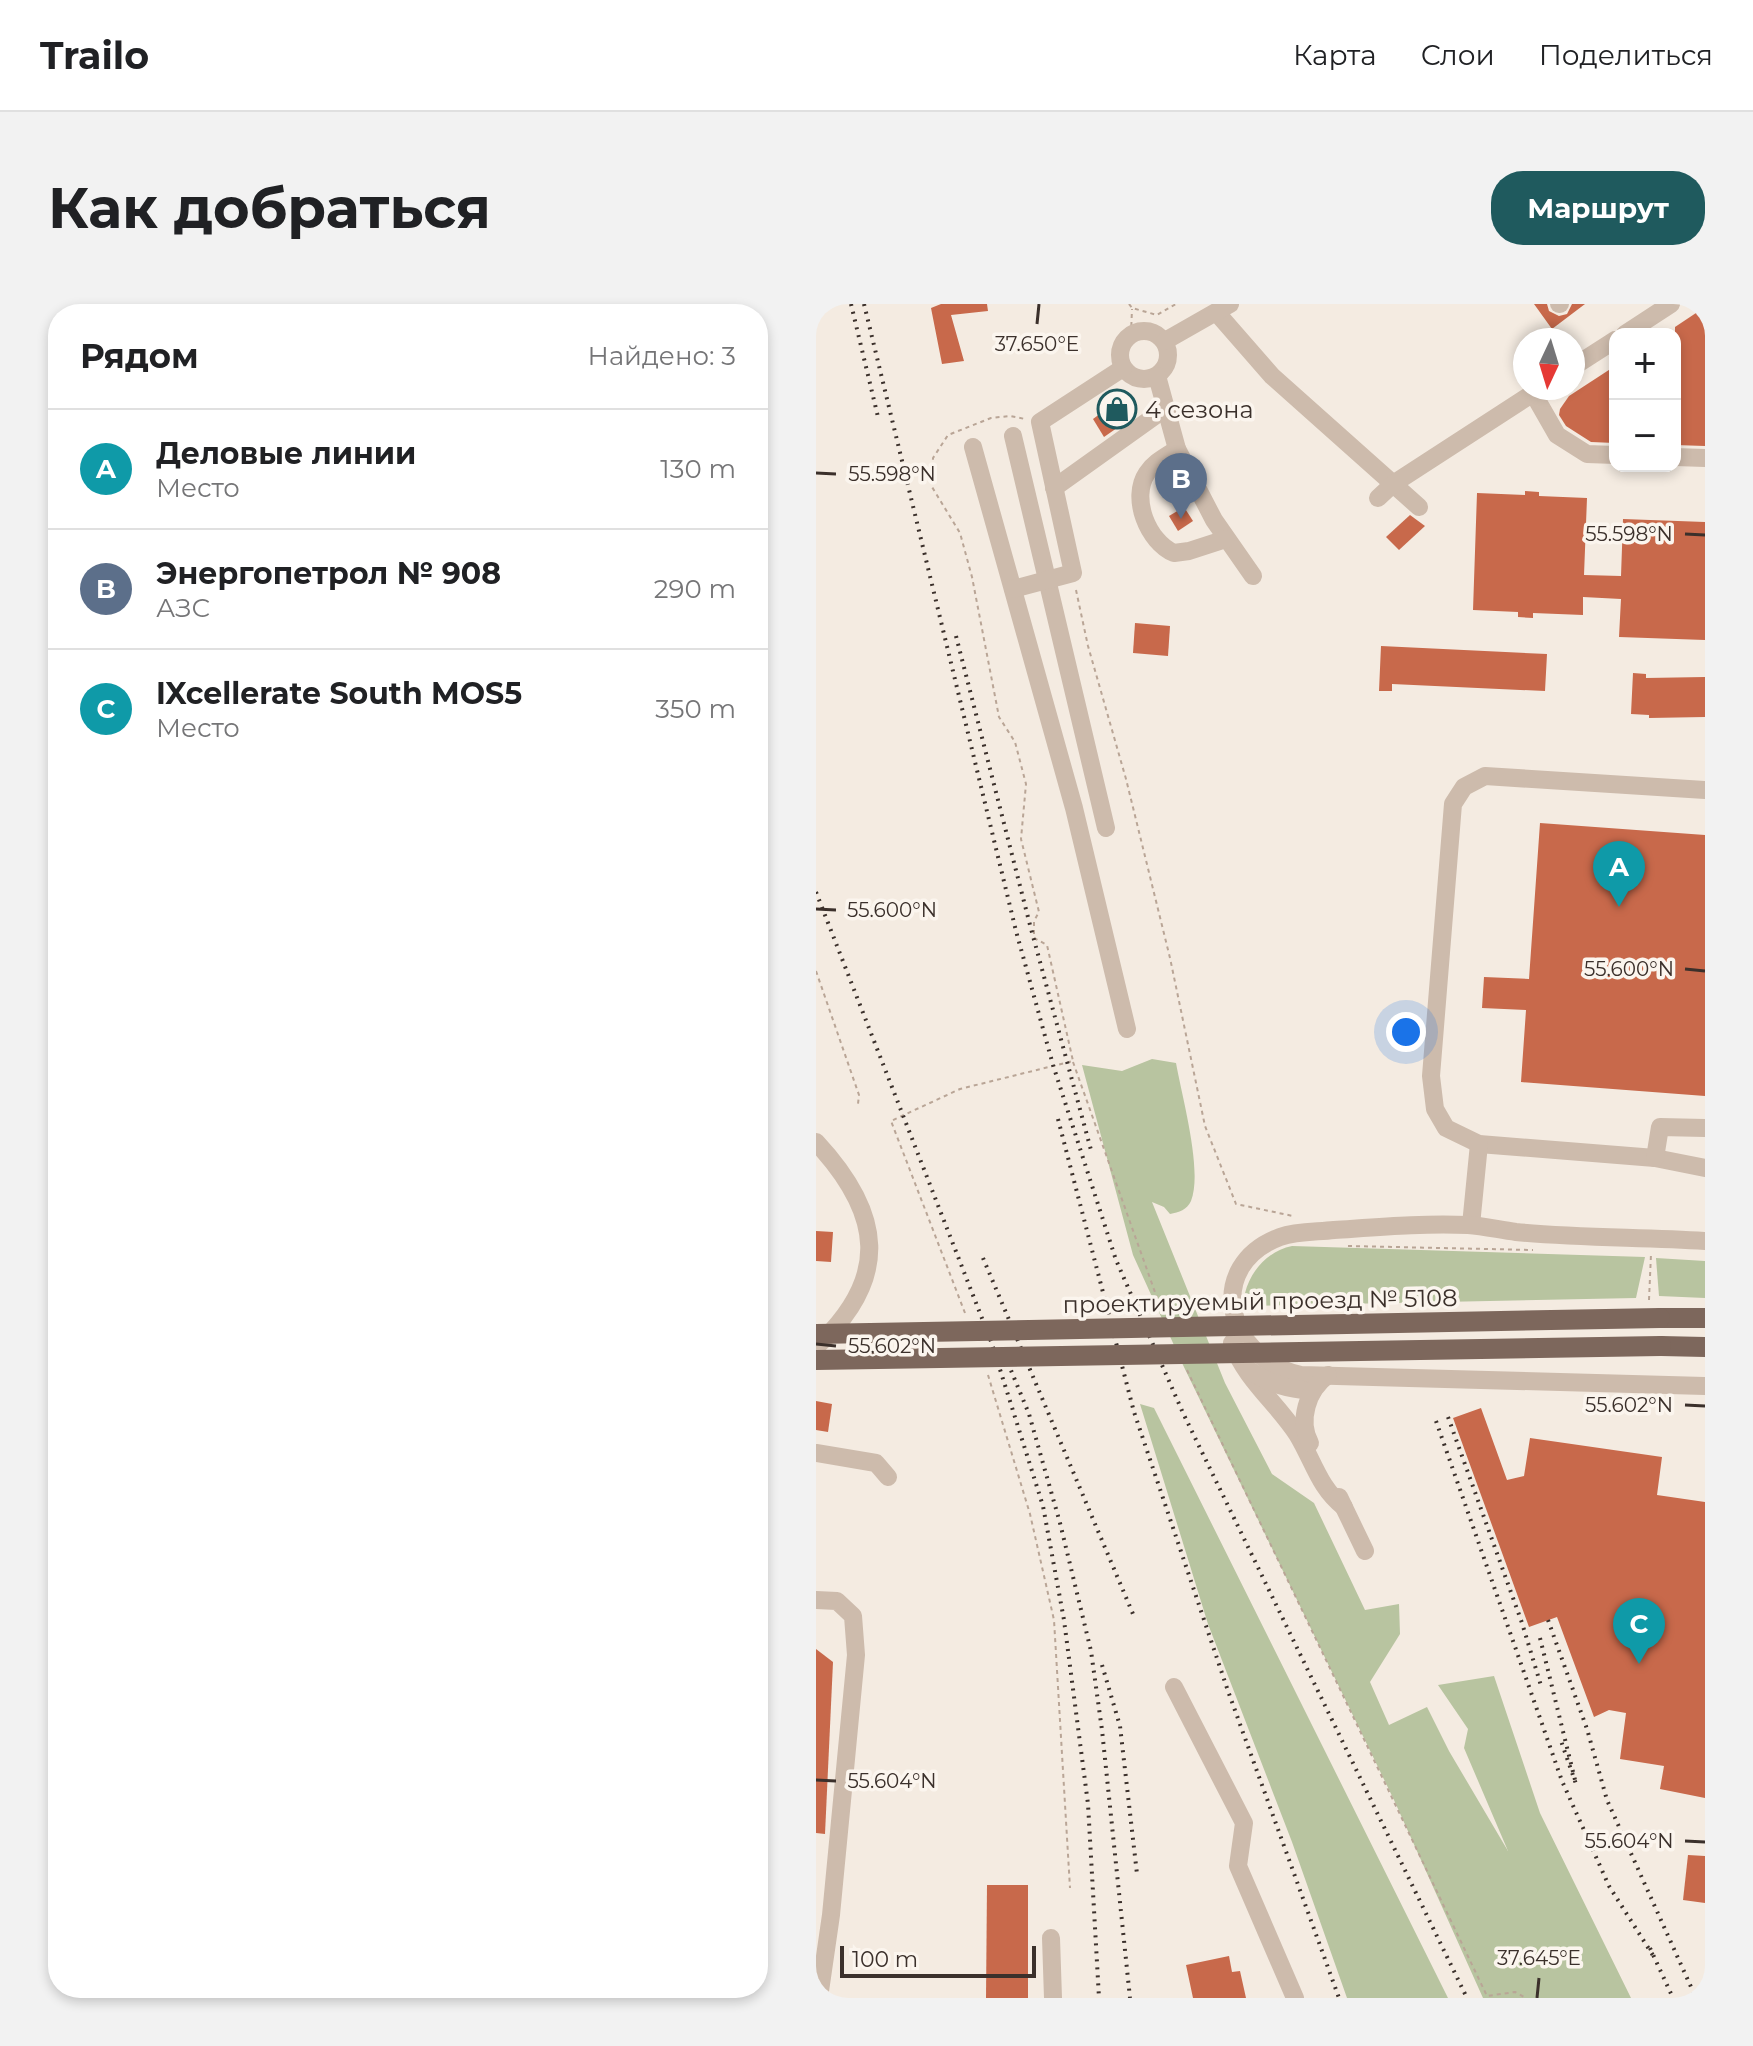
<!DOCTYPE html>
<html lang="ru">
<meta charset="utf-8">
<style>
:root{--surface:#fff;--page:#f2f2f2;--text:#202124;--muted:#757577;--line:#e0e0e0;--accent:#1f5a5e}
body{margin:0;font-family:Montserrat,sans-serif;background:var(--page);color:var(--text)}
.controls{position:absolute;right:24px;top:24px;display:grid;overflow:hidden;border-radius:16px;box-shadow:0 4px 12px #0003}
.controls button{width:72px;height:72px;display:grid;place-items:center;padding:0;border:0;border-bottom:2px solid var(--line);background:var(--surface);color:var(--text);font:40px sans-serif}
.compass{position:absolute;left:697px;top:24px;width:72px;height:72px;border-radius:50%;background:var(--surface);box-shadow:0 4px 12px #0003;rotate:184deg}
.scale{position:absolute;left:24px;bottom:20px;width:196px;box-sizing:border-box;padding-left:8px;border:4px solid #3b302b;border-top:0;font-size:22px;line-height:28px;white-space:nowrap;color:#3b302b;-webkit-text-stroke:6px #fbf5ee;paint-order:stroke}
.you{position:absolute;left:590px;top:728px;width:28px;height:28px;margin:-20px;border:6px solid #fff;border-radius:50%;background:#1a73e8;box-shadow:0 0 0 12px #1a73e833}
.badge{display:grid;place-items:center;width:52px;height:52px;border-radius:50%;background:var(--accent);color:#fff;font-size:26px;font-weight:700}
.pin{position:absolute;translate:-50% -66px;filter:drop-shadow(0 2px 4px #0008)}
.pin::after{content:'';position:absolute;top:42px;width:28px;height:24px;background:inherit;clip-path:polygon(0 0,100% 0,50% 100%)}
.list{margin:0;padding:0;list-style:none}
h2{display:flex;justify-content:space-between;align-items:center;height:104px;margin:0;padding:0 32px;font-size:34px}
h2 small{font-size:26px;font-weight:400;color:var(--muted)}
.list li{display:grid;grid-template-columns:52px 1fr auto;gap:24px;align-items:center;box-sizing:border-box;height:120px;padding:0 32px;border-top:2px solid var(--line)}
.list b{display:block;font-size:30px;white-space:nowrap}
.list p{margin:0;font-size:26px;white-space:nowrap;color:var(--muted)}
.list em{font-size:26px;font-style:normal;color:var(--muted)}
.map{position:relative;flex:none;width:889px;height:1694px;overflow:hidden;border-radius:32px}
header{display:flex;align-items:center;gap:48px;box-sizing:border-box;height:112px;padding:0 40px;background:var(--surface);border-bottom:2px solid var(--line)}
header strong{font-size:38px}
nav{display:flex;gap:44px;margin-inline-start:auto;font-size:28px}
.intro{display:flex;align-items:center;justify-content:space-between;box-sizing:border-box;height:192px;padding:0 48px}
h1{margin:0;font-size:56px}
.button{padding:20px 36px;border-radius:32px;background:var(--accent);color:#fff;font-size:28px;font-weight:700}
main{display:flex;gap:48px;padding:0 48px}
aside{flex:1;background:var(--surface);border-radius:32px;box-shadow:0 4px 12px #0003}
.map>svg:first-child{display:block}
.green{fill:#b8c4a0}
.building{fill:#c8694b}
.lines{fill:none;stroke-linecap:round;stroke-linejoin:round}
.path{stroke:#b9a596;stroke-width:2;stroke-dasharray:4 4;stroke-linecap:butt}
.minor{stroke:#cdbbac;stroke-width:18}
.major{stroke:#7d675c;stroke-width:20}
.rail{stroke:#3b302b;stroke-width:4;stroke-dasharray:2 6;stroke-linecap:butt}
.major-bridge{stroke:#7d675c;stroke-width:20}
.ticks{fill:none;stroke:#3b302b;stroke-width:3}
.labels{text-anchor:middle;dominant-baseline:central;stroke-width:7;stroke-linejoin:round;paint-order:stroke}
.poi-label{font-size:24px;fill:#3b302b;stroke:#fbf5ee;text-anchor:start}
.street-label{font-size:24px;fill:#3b302b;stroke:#fbf5ee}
.ticks-label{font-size:20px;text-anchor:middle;fill:#3b302b;stroke:#fbf5ee;stroke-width:7;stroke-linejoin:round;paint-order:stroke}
</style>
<header>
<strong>Trailo</strong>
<nav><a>Карта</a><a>Слои</a><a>Поделиться</a></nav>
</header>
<div class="intro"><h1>Как добраться</h1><a class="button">Маршрут</a></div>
<main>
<aside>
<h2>Рядом<small>Найдено: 3</small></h2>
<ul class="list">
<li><span class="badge" style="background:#0f9aa8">A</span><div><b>Деловые линии</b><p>Место</p></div><em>130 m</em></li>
<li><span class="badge" style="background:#5c6f8a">B</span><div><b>Энергопетрол № 908</b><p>АЗС</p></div><em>290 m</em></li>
<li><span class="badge" style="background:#0f9aa8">C</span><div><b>IXcellerate South MOS5</b><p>Место</p></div><em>350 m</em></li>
</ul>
</aside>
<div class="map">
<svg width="889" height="1694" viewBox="0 0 889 1694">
<rect width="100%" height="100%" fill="#f4ebe1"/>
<!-- green -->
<g class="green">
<path d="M336 755 360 759C366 793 387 867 375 897 371 906 363 908 354 910L348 903 336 898 409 1079 456 1170 498 1199 549 1306 583 1300 584 1330 554 1378 573 1421 611 1403 633 1447 692 1547 648 1444 652 1425 622 1381 678 1372 724 1509 815 1694H667L578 1496 367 1061 317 951 266 761 306 767Z"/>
<path d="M476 942 829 953 820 994 428 1002V997L436 998 437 991 429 989C435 966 452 947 476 942Z"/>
<path d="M840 954 889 957V994L843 992Z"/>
<path d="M324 1100 338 1104 632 1694H531L476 1538 392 1320Z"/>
</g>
<!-- building -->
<g class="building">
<path d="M125 0H171L172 7 135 11 148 57 126 60 115 4Z"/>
<path d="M718 0H731L733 7 743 12 751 10 756 0H769L736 25Z"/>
<path d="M889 3V142L859 141V23Z"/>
<path d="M799 62V139L775 138 750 122 743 111 744 105 753 92Z"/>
<path d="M300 98 311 117 288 133 277 115Z"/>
<path d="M709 187 723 188V192L771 194 768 271 805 272 807 215 889 218V336L803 333 805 295 767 293V311L717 309V314L702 313V308L657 306 661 189 709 191Z"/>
<path d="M368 203 377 217 362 227 353 212Z"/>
<path d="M594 211 609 222 583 246 570 233Z"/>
<path d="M319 319 354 322 352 352 317 349Z"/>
<path d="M565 342 731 350 729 387 576 380V387H563Z"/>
<path d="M817 369 830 370V374L889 373V413L833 414V411L815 410Z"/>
<path d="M724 519 889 531V792L705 778 710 706 666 704 668 673 713 675Z"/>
<path d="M0 927 17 928 15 958 0 957Z"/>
<path d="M0 1097 16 1100 12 1128 0 1126Z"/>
<path d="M665 1104 691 1176 708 1172 714 1134 846 1153 841 1191 889 1198V1494L844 1485 848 1462 804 1455 810 1409 793 1406 778 1413 741 1313 713 1323 637 1114Z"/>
<path d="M0 1345 17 1358 9 1530 0 1529Z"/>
<path d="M872 1551 889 1552V1599L867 1596Z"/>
<path d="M171 1581H212V1694H170Z"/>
<path d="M413 1652 416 1668 424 1667 430 1694H377L370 1661Z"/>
</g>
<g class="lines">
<!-- path -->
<g class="path">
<path d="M313 0 316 4 341 11 360 0"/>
<path d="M315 30 316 5"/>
<path d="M260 286 272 342 310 475 354 654 389 822 420 900 477 912"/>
<path d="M0 667 43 791 42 800"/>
<path d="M257 758 345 1005"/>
<path d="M532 942 717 946"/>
<path d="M833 996 835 950"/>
<path d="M149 1009 75 817 144 785 257 757 231 641 218 634V617L223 608 205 535 210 480 199 438 183 413 156 273 144 229 116 183 117 154 132 131 175 114 194 112 209 115"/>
<path d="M371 1066 671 1692 699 1688 710 1694"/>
<path d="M172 1071 214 1210 238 1316 254 1584"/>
</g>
<!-- minor -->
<g class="minor">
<path d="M743 0H744"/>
<path d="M401 9 456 72 603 203"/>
<circle cx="328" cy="51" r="24"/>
<path d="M809 30 855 0"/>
<path d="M349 37 414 0"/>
<path d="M757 63 799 36"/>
<path d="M341 72 361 145 398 216 437 272"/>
<path d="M717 89 741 131 771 150 799 151"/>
<path d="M197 132 290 524"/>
<path d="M157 143 258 504 311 725"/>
<path d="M361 145C351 152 338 158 331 169 314 194 332 238 358 249L373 247 410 235"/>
<path d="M859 153 889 154"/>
<path d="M238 184 350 104"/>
<path d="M562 194 577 180 725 84"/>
<path d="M197 285 257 269 224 118 307 64"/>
<path d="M889 486 669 472 648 483 637 500 615 772 619 805 630 824 663 840 839 854 889 864"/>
<path d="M0 838C67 910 75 974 0 1043"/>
<path d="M839 854 844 823 889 824"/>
<path d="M655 921 663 840"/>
<path d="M889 937C826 933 763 934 700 928 684 926 668 922 652 921 608 919 563 923 518 926 501 928 481 927 464 933 388 961 409 1055 485 1071L889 1082"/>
<path d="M416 1039C430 1076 460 1098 481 1130 497 1156 503 1184 528 1203"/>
<path d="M432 1065C452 1080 472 1085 497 1087"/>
<path d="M494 1139C482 1117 491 1086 512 1071"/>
<path d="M0 1149 60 1159 72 1173"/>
<path d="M523 1193 549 1247"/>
<path d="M0 1296 21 1297 37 1312 40 1351 15 1611 3 1694"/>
<path d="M358 1383 428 1519 422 1562 479 1694"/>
<path d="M235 1634 237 1694"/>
</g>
<!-- major -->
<g class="major">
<path d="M844 1014H889"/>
<path d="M845 1042 889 1043"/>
</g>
<!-- rail -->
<g class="rail">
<path d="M35 0 62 113"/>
<path d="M48 0 200 627 237 761 300 956 367 1109 651 1694"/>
<path d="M140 332 214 621 275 846"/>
<path d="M0 588 176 1040 227 1202 248 1316 272 1500 283 1694"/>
<path d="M242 815 318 1108 412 1387 523 1694"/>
<path d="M167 954 317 1310"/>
<path d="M192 1059 213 1110 244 1219 275 1347 286 1426 314 1694"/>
<path d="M632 1113 706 1319 726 1385"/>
<path d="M620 1117 746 1477 793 1582 838 1653"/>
<path d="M732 1316 771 1425 791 1496 880 1694"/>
<path d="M724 1334 760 1480 744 1434"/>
<path d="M286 1361 304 1422 321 1570"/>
<path d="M834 1644 857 1694"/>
</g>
<!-- major-bridge -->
<g class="major-bridge">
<path d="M0 1030 844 1014"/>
<path d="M0 1056 845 1042"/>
</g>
</g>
<!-- ticks -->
<path class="ticks" d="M221 20 223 0M0 169 20 170M869 230 889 231M0 605 20 606M869 665 889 667M0 1040 20 1042M869 1101 889 1102M0 1476 20 1477M869 1537 889 1538M721 1694 723 1674"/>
<!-- icons -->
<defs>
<g id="shop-ring" transform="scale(2)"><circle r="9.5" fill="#fbf5ee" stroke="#1f5a5e" stroke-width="1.5"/><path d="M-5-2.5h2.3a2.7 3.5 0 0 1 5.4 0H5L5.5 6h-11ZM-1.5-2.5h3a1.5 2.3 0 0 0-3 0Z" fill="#1f5a5e"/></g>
</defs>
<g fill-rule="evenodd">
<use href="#shop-ring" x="301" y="105"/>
</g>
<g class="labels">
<!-- poi labels -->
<g class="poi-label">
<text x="329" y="105">4 сезона</text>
</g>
<!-- street labels -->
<g class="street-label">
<text transform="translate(444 997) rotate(-1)">проектируемый проезд № 5108</text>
</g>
</g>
<g class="ticks-label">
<text x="221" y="47">37.650°E</text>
<text x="76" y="177">55.598°N</text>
<text x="813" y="237">55.598°N</text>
<text x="76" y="613">55.600°N</text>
<text x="813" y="672">55.600°N</text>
<text x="76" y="1049">55.602°N</text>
<text x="813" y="1108">55.602°N</text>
<text x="76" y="1484">55.604°N</text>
<text x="813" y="1544">55.604°N</text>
<text x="723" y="1661">37.645°E</text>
</g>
</svg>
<div class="controls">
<button>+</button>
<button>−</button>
</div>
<svg class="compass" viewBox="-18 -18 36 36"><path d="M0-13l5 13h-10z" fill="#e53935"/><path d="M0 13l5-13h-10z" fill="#757577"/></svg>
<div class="scale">100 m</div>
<div class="you"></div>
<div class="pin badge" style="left:803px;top:603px;background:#0f9aa8">A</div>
<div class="pin badge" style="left:365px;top:215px;background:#5c6f8a">B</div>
<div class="pin badge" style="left:823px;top:1360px;background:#0f9aa8">C</div>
</div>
</main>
